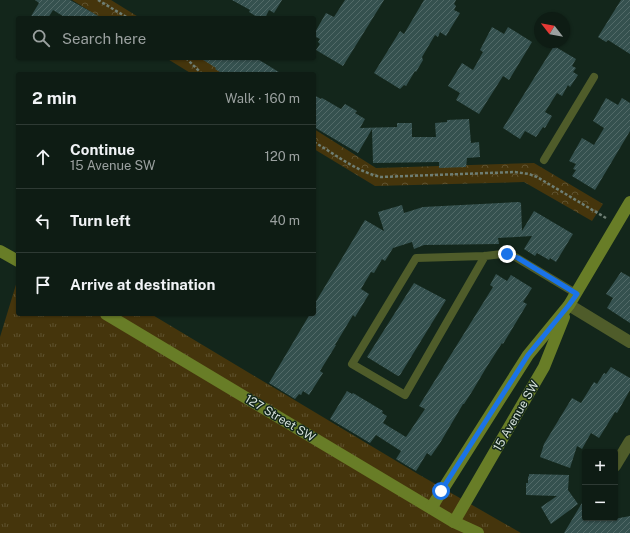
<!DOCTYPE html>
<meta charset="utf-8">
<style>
:root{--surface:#0e1c14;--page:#17251d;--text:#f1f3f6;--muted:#9ba1a0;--line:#2e3a34}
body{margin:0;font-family:"Public Sans",sans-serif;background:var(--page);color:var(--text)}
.controls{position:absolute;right:12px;bottom:12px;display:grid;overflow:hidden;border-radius:4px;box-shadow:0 1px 3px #0004}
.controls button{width:36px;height:36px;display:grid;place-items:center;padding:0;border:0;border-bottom:1px solid var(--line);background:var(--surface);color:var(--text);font:20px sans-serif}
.compass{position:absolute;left:534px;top:12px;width:36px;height:36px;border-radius:50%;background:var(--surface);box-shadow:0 1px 3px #0004;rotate:301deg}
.stop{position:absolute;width:12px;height:12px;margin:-9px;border:3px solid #1a73e8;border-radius:50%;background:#fff}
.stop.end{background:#1a73e8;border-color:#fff;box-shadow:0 1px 4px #0008}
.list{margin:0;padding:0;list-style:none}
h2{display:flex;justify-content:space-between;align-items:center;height:52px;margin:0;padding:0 16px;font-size:17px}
h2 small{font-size:13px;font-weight:400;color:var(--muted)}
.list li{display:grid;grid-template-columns:26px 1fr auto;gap:12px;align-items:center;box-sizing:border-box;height:64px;padding:0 16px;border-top:1px solid var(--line)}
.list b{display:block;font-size:15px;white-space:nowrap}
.list p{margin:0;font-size:13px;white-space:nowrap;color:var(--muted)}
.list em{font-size:13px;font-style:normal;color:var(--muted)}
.icon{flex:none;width:22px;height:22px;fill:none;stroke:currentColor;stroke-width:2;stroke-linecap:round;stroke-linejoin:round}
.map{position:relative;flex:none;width:630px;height:533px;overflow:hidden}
.search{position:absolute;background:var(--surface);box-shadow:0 1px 3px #0004;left:16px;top:16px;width:300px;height:44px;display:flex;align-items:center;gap:10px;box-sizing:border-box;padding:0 14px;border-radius:4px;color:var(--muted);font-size:15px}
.panel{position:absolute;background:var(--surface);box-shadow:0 1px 3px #0004;left:16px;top:72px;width:300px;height:244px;border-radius:4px}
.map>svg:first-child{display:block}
.grass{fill:url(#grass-tufts)}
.park{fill:url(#park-crowns)}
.building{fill:url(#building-hatch)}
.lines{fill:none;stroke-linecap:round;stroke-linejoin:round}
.path{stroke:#6e7e74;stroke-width:2.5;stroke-dasharray:3 2;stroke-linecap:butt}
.lane{stroke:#4f5c2a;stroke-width:8}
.street{stroke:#4f5c2a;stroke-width:12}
.secondary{stroke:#687d27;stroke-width:12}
.route{stroke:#1a73e8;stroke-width:5}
.labels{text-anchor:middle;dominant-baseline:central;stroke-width:3;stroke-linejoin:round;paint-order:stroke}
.street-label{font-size:12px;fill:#d6e2da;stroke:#13261b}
</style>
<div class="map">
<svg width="630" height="533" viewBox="0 0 630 533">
<defs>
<pattern id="grass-tufts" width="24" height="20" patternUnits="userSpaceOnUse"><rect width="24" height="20" fill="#45350c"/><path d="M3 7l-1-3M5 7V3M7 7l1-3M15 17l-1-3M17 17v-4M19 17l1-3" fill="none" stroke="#5f522f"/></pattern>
<pattern id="park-crowns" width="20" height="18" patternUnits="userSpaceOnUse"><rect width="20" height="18" fill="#45350c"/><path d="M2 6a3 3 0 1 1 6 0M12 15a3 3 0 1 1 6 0" fill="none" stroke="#5f522f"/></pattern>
<pattern id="building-hatch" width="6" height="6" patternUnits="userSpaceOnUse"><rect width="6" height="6" fill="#35514f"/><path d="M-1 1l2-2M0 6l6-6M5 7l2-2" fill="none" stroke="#526a68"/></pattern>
</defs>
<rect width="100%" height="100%" fill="#13261b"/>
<!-- grass -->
<path class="grass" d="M18 278V314H151L418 474 521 533H0V337Z"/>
<!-- park -->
<g class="park">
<path d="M72 0H111L140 18H101Z"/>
<path d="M166 58H203L228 74H192Z"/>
<path d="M314 129 376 168 534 163 603 204 592 221 524 182 375 186 314 149Z"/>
</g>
<!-- building -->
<g class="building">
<path d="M35 0H70L102 18H66L53 10 48 18H30L39 3Z"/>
<path d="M232 0H282L274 13 269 10 265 18H259L249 12 250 10Z"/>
<path d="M345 0H384L343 66 316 50 320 44 318 42 320 39 314 36V34L326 13 334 17Z"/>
<path d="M424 0H456L454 4 456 6 454 10 460 13 446 36 440 32 438 37 435 35 422 57 423 60 416 72 415 71 406 86 404 85 400 89 374 73 400 31 404 34Z"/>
<path d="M621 0H630V54L608 40 606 42 598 37Z"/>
<path d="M492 27 504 34 508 27 532 42 509 80 503 76 479 114 456 100 460 93 448 86 462 63 473 70 483 52 480 50Z"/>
<path d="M554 46 576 59 572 66 576 68 573 72 578 75 570 87 568 85 562 96 557 93 545 112 552 116 545 128 543 127 536 137 525 131 520 139 503 128Z"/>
<path d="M200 58H256L282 74H223L215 69 216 68Z"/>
<path d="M314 95 321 99 322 98 341 109 345 104 357 111 355 113 365 119 360 128 397 127V123H412V137H436L435 123 447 122V120L469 119 471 143 479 142 480 157 467 158 466 167 439 168V162L373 163 372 129 358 153 314 127Z"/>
<path d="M606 98 618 105 622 98 630 103V131L595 190 572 176 576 170 573 169 576 164 569 161 582 138 594 145 604 128 593 121Z"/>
<path d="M519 202 521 203 522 231 534 211 573 234 556 262 550 258 549 260 537 253 535 256 524 249 532 236 498 238 499 244 424 245 414 249 412 242 393 248 385 261 382 259 374 273 371 272 361 289 369 294 355 317 353 315 335 345H336L320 371 323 373 309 395 303 391 301 395 299 394 295 399 269 383 310 314H314V307L316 304 315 303 365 220 384 231 378 212 402 205 404 213 423 207Z"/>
<path d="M621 272 630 277V323L607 308 613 298 606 294Z"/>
<path d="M496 274 507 281 511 275 532 288 523 302 527 304 503 344 502 343 486 368 473 390 464 404H463L440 443 431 456 427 453 416 471 396 459 401 451 376 435 370 443 330 419 347 391 352 394 353 393 383 411 382 413 387 416 383 423 406 437 425 409 419 406 493 287 490 285Z"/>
<path d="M414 283 446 300 400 375 398 376 367 357Z"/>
<path d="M611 367 630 378V390L617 413 615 412 599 438 591 433 582 449 577 446 570 468 540 457 544 444 572 398 581 403 594 382 597 384 604 373 606 374Z"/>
<path d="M529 474 569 475 568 490 578 504 551 524 541 507 557 496 526 495V483H528V476L529 477Z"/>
<path d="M585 498V518L609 520 630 516V533H564Z"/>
</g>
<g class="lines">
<!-- path -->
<g class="path">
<path d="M98 0 128 18"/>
<path d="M186 58 202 74"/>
<path d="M314 142C335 154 357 172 381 177L515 172 529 174 537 177 606 218"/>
</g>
<!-- lane -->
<g class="lane">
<path d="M544 160 594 77"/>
<path d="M485 256 405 395 352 364 416 258 485 256 502 254 512 255 577 294"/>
</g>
<!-- street -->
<g class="street">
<path d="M569 305 630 342"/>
<path d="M615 466 630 441"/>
</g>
<!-- secondary -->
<g class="secondary">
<path d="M0 251 18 261"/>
<path d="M106 314 454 522 478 533"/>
<path d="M431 508 528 355 569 305 630 202"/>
<path d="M454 522 544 367 564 317"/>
</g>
</g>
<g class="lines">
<!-- route -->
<path class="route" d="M441 491 528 355 569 305 577 294 518 258 507 254"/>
</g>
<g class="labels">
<!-- street labels -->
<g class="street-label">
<text transform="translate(516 416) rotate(-60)">15 Avenue SW</text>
<text transform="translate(280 418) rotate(31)">127 Street SW</text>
</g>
</g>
</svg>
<div class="controls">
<button>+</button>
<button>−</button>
</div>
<svg class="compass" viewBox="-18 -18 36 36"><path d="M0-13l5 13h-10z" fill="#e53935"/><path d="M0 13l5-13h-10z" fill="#9ba1a0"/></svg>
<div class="stop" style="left:441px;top:491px"></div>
<div class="stop end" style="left:507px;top:254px"></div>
<div class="search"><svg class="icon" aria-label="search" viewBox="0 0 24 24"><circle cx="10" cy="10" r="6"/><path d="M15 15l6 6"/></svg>Search here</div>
<section class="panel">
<h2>2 min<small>Walk · 160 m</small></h2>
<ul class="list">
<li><svg class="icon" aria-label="ahead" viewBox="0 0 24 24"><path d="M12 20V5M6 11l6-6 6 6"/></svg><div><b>Continue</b><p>15 Avenue SW</p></div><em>120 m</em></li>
<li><svg class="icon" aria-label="left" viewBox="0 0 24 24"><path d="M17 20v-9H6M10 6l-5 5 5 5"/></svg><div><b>Turn left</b></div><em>40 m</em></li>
<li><svg class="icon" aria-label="arrive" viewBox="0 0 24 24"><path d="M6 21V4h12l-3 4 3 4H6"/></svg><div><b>Arrive at destination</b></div></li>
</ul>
</section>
</div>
